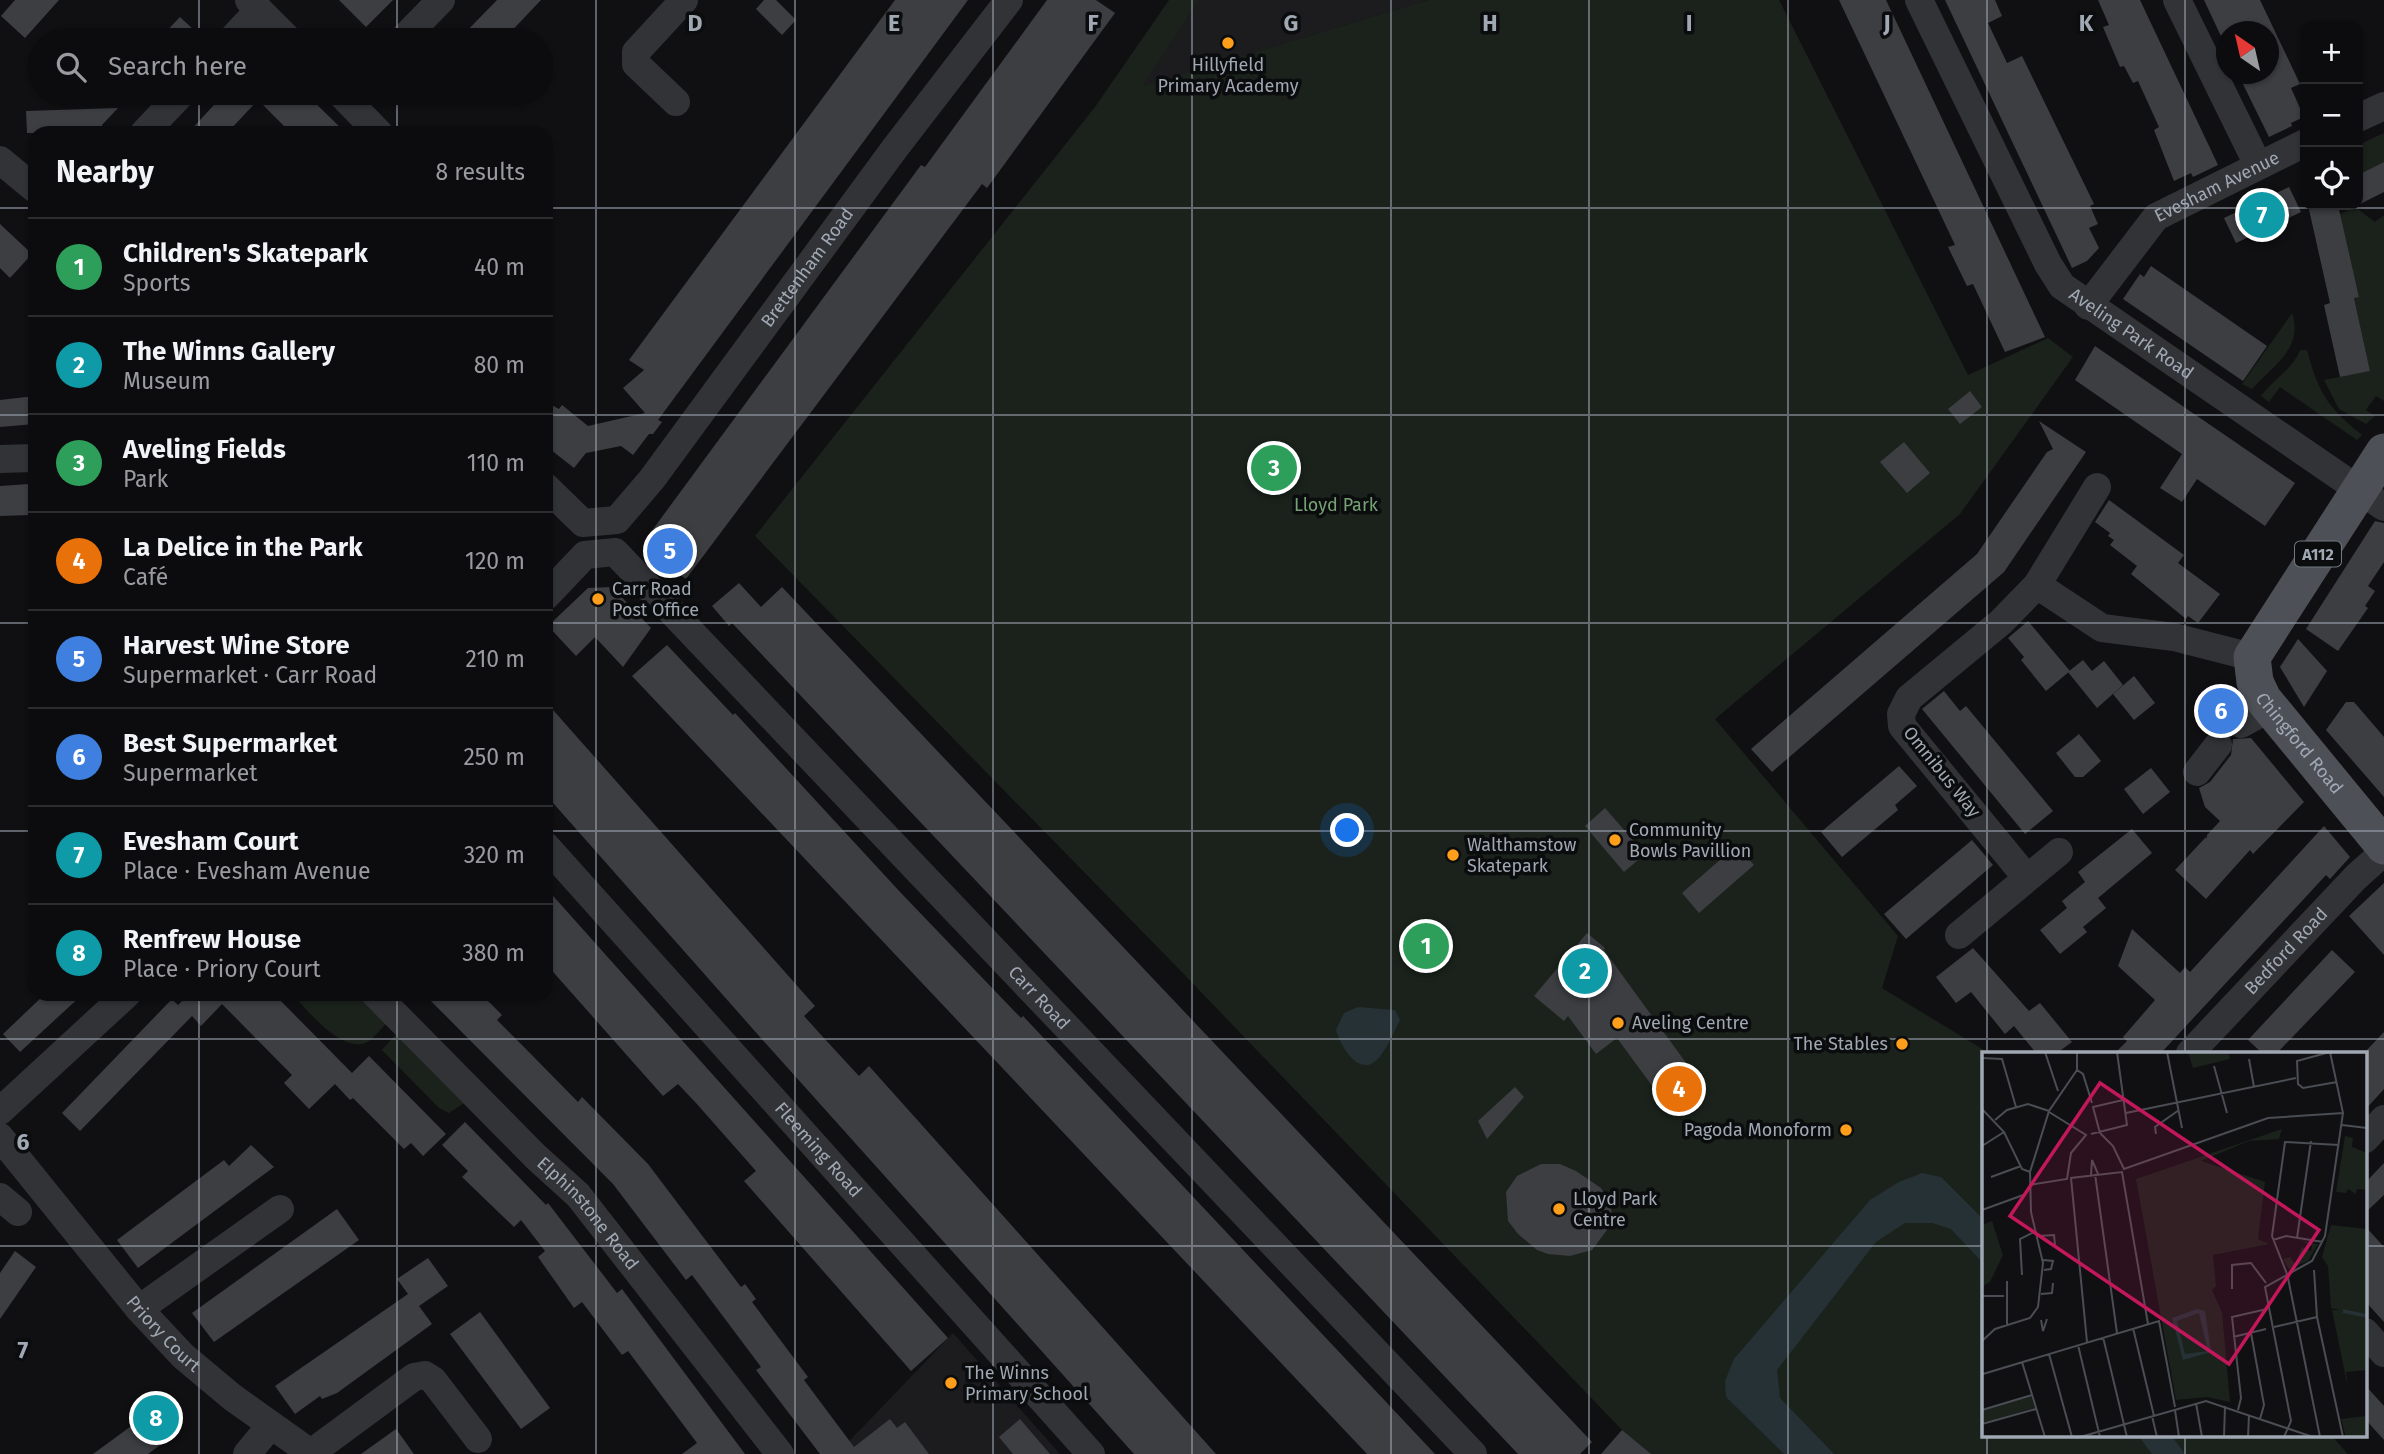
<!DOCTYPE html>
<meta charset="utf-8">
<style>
:root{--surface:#0c0c0e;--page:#1a1a1c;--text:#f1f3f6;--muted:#9a9b9e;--line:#2c2c2e;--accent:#2563eb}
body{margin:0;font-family:"Fira Sans",sans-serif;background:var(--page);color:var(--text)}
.controls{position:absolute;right:21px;top:21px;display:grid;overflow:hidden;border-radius:14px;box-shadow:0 2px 5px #0004}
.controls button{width:63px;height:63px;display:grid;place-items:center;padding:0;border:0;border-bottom:2px solid var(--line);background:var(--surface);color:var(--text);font:35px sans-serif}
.compass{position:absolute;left:2216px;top:21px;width:63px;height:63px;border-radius:50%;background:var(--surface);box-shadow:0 2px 5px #0004;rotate:326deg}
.you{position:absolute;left:1348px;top:831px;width:24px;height:24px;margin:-18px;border:5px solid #fff;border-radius:50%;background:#1a73e8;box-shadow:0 0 0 10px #1a73e833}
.badge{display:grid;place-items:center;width:46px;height:46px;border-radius:50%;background:var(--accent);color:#fff;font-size:23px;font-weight:700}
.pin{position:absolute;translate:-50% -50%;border:4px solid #fff;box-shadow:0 2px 7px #0006}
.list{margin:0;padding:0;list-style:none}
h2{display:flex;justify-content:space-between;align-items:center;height:91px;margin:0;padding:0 28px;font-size:30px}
h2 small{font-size:23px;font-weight:400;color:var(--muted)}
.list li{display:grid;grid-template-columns:46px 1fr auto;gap:21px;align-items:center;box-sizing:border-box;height:98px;padding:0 28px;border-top:2px solid var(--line)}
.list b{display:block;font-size:26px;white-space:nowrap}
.list p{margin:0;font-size:23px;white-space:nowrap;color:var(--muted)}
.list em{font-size:23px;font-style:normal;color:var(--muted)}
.icon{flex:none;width:38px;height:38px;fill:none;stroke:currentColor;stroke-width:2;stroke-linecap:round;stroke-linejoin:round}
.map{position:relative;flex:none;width:2384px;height:1454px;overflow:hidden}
.search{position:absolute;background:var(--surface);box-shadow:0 2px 5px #0004;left:28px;top:28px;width:525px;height:77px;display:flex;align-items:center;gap:18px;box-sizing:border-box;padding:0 24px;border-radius:38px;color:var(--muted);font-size:26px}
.panel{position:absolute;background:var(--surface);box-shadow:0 2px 5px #0004;left:28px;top:126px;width:525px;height:875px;border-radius:21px}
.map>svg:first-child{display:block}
.built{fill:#1c1c1f}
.green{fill:#1a221b}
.water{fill:#263136}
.building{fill:#3c3e42}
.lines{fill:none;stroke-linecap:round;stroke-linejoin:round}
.minor{stroke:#313337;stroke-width:28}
.major{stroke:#4d5057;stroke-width:37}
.grid{fill:none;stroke:#a0a8b4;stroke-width:2;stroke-opacity:0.55}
.poi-dot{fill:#ff9e1b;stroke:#0b0c0d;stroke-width:2.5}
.labels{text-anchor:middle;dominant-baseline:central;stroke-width:7;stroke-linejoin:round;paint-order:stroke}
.shield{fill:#0b0c0d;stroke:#737982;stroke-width:2}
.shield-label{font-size:16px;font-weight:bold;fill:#a0a8b4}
.poi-label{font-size:18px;fill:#a0a8b4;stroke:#0b0c0d;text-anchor:start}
.street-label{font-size:18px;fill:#a0a8b4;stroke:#0b0c0d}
.park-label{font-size:18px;fill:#76a175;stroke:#0b0c0d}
.inset-river{fill:none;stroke:#263136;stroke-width:3.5}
.inset-road{fill:none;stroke:#4a4d53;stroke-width:2}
.view{fill:#c2185b;fill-opacity:0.15;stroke:#c2185b;stroke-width:3.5}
.inset-edge{fill:none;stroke:#a0a8b4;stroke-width:3.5}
.grid-label{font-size:23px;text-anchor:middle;font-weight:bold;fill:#a0a8b4;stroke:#0b0c0d;stroke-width:7;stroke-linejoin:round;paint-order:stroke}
</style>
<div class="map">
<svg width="2384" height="1454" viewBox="0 0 2384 1454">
<rect width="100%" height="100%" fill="#101012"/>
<!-- built -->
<g class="built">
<path d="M1199 0H1428L1142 87Z"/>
<path d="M953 1333 1060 1454H836L858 1432Z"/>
</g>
<!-- green -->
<g class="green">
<path d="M1169 0H1199L1143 86 1428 0H1779L1968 375 2048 338 2073 357 1960 514 1715 719 1898 936 1882 988 1989 1053H1983V1435H2331L2348 1454H1649L1622 1430 1175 965 755 536 1095 107Z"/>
<path d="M2384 133V162L2358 175V145Z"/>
<path d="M2355 207 2375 222 2384 215V401L2376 396 2366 410 2375 416 2366 424 2339 409 2324 380 2370 371 2354 298 2359 296 2338 215Z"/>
<path d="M2292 313C2304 349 2272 366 2252 389L2242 384Z"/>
<path d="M2300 350H2307C2318 392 2328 408 2362 435L2357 440 2280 387 2269 402 2261 396C2273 379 2293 369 2300 350Z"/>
<path d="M292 994H356L387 1023C380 1029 371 1043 362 1044 335 1047 308 1010 292 994Z"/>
<path d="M396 1034 464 1103 449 1113 439 1108 382 1050Z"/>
</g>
<!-- water -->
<g class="water">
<path d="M1358 1007 1395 1010 1400 1020C1394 1031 1389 1045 1381 1055 1362 1082 1341 1048 1336 1030L1344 1013Z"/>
<path d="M1922 1173 1941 1177 1983 1219V1263L1951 1229 1932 1223H1905L1876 1242 1777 1370 1780 1398 1834 1454H1784L1726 1397 1725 1381 1734 1359 1870 1200 1899 1182Z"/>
<path d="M2138 1435H2171L2185 1454H2152Z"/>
</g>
<!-- building -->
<g class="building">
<path d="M15 0H59L25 38 1 16Z"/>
<path d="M339 0H393L366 27Z"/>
<path d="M497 0H541L503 40H458Z"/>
<path d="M764 0H776L796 20 782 35 756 9Z"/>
<path d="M895 0H968L658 420 662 422 653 434H649L633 455 621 446 586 453 574 468 546 446V402L559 409 562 405 588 426 645 413 623 388 644 370 629 360Z"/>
<path d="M1047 0H1096L1115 13 987 188 982 184 686 579 652 555 648 536 921 165 925 167Z"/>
<path d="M1839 0H1886L2045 337 2005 352 1973 284 1967 286 1948 247 1955 245Z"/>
<path d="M1945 0H1995L2002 16 1988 23 2007 63 2022 56 2094 204 2090 206 2098 224 2089 228 2099 248 2087 261 2072 268Z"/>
<path d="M2098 0H2140L2218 165 2193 177 2191 173 2174 181 2154 130 2159 127 2138 81 2133 83 2124 66 2120 67 2103 27 2109 25Z"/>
<path d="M2204 0H2260L2300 84 2291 88 2304 117 2291 123 2292 126 2269 137 2238 74H2269V32H2227V49Z"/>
<path d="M180 17 195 31 186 40H158Z"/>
<path d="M225 93H305L346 133H291L258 100 227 133H188Z"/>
<path d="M118 108 102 125 103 133H27L26 111Z"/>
<path d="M2384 162V192L2358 205V175Z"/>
<path d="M2289 187 2301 212 2236 243 2224 218Z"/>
<path d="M2308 205H2338L2359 297 2354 298 2370 371 2340 377 2324 305 2330 303Z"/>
<path d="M0 224 32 254 10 278 0 268Z"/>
<path d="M2151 266 2267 346 2243 381 2123 299 2140 274 2144 277Z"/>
<path d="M2095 346 2295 483 2265 526 2197 479 2182 502 2160 488 2182 454 2075 380Z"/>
<path d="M1970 391 1982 407 1960 424 1948 409Z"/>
<path d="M35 396V424L0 427V400Z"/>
<path d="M2039 421 2086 452 2004 572 1772 772 1751 749 1977 554 2047 452 2053 449Z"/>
<path d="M1904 442 1930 473 1907 493 1880 462Z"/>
<path d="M29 484 30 515 0 516V486Z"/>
<path d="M2109 500 2184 555 2178 563 2220 594 2198 623 2188 616 2186 619 2131 574 2137 566 2110 545 2114 540 2108 536 2110 533 2095 522Z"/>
<path d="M2375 521 2384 523V562L2368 586 2375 591 2365 606 2368 608 2338 651 2306 629Z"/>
<path d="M739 583 761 607 782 587 1592 1442 1580 1454H1518L732 623 729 626 712 606Z"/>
<path d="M612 587 651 628 623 667 595 637 576 656 548 626 588 588Z"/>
<path d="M2028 621 2070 671 2046 691 2021 660 2024 657 2008 638Z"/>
<path d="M2298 639 2327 671 2304 707 2280 667Z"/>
<path d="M667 645 733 715 735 713 901 893 1021 1018 1023 1016 1435 1454H1367L632 676Z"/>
<path d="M2083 660 2092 671 2104 661 2123 685 2097 708 2068 672Z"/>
<path d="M2134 676 2155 703 2134 720 2113 694Z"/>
<path d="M2218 686 2232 710 2226 716V731L2220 729 2208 732 2204 727Z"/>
<path d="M1944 691 1960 711 1966 706 2053 811 2025 834 1922 709Z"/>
<path d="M546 702 815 1006 804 1016 822 1036 859 1076 869 1066 1216 1454H1134L760 1037 546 795Z"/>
<path d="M2346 702H2354L2384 737V797L2326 730Z"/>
<path d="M2079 734 2101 761 2083 777H2075L2056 753Z"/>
<path d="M2251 738 2304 802 2253 854 2250 850 2206 899 2175 870 2206 837 2207 839V835L2220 821 2205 807 2199 788 2210 782 2231 755 2233 739Z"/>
<path d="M1899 766 1917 786 1895 805 1898 810 1842 857 1821 832Z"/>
<path d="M2151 768 2170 792 2143 814 2124 789Z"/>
<path d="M1605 808 1645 854 1624 872 1585 826Z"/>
<path d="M2324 826 2350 857 2330 879 2326 875 2161 1053H2115L2127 1041 2123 1037 2155 1000 2118 966 2132 929 2180 973 2185 967 2190 972Z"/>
<path d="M2132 829 2152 853 2098 898 2106 908 2083 927 2087 932 2060 954 2040 930 2067 908 2062 901 2085 882 2078 872Z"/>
<path d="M1972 840 1993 865 1906 939 1884 914Z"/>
<path d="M1737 845 1754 865 1699 913 1682 893Z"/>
<path d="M2384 883V955L2349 916Z"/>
<path d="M546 888 948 1338 911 1371 744 1181 756 1171 696 1103 678 1084 663 1096 546 964Z"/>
<path d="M1587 933 1605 948 1604 950 1705 1089 1672 1113 1617 1038 1596 1054 1568 1016 1564 1021 1534 996Z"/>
<path d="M1973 948 2029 1011 2040 1003 2072 1042 2057 1053H2036L2014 1026 2005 1034 1971 992 1956 1003 1936 977Z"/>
<path d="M2332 950 2355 972 2277 1053H2262L2248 1040Z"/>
<path d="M45 994H83L20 1052 3 1034Z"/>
<path d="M189 994H274L352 1073 369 1056 446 1134 423 1156 411 1143 404 1149 353 1098 350 1100 335 1084 309 1109 284 1083 292 1075 222 1004 201 1026 192 1016 80 1131 62 1113 172 999 178 1005Z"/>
<path d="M424 994H481L502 1015 497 1020 523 1046 578 1102 582 1097 648 1164 741 1287 745 1284 756 1299 752 1302 808 1377 804 1380 854 1447 890 1419 897 1428 905 1422 929 1454H820L756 1370 761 1367 692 1275 686 1280 613 1184Z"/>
<path d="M2384 1032V1089L2365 1110V1052Z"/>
<path d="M1515 1087 1524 1097 1487 1139 1478 1121Z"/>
<path d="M465 1122 546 1205 548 1203 617 1293 622 1289 745 1454H682L697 1443 628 1351 622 1355 582 1302 574 1308 538 1257 545 1251 521 1220 514 1227 462 1177 468 1171 442 1145Z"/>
<path d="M251 1145 274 1167 138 1268 117 1240 224 1160 229 1166Z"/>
<path d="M2384 1163V1195L2365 1213V1183Z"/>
<path d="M1541 1164H1560L1576 1171 1601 1188 1607 1198 1613 1215 1610 1226 1592 1250 1570 1256 1548 1254 1537 1250 1518 1234 1508 1221 1506 1192 1517 1176Z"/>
<path d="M337 1209 359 1240 214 1342 192 1313Z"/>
<path d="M2365 1226 2384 1247V1322L2365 1301Z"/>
<path d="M15 1251 36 1267 0 1319V1273Z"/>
<path d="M428 1258 448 1286 419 1306 432 1324 337 1393 322 1399 320 1396 295 1414 275 1386 408 1294 397 1279Z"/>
<path d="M480 1312 550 1408 521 1429 450 1334Z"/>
<path d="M2365 1385 2384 1406V1440L2365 1419Z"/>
<path d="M160 1405 179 1431 148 1454H93Z"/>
<path d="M1020 1419 1050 1454H1013L999 1437Z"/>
<path d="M396 1429 414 1454H361Z"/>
<path d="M1622 1430 1651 1454H1601Z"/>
</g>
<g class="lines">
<!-- minor -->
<g class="minor">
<path d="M249 0 289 40"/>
<path id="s1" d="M1919 0 2048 264 2062 286 2384 507"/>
<path d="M2177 0 2258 165"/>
<path d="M231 40 259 10"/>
<path d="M402 40 441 0"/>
<path d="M340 93 379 133"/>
<path d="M676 102 636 64V52L684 0"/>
<path d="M2358 118 2384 106"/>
<path d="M144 133 182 93"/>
<path d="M0 160 35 189"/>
<path id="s2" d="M2088 306 2156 217 2305 143"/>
<path d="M0 459 35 458"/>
<path id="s3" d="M546 487 583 523 617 520 652 479 895 148 1009 0"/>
<path d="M2037 585 2097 487"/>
<path id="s4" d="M546 596 585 555 615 552 1473 1454"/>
<path d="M2241 724 2270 708"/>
<path d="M2197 772 2218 745"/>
<path id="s5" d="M546 846 1091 1454"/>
<path d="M2027 878 1902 726 1901 714 1909 698 2001 622 2037 585 2102 628 2174 637 2252 657"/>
<path d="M1959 935 2059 852"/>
<path id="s6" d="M375 994 536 1157 578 1195 780 1454"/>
<path id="s7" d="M2190 1053 2356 877 2384 852"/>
<path d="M0 1111 127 994"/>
<path id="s8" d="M0 1137 139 1309 183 1356 232 1397 312 1454"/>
<path d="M2365 1139 2384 1119"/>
<path d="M0 1197 18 1212"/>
<path d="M139 1309 280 1209"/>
<path d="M2365 1332 2384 1353"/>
<path d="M311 1453 414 1377 425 1375 433 1380 478 1439"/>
<path d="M247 1454 271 1425"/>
</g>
<!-- major -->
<path class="major" id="s9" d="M2384 452 2252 657 2255 682 2263 699 2384 846"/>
</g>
<!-- grid -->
<path class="grid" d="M199 0V40M397 0V40M596 0V1454M795 0V1454M993 0V1454M1192 0V1454M1391 0V1454M1589 0V1454M1788 0V1454M1987 0V1053M2185 0V1053M199 93V133M397 93V133M0 208H35M546 208H2384M0 415H35M546 415H2384M0 623H35M546 623H2384M0 831H35M546 831H2384M199 994V1454M397 994V1454M0 1039H2384M0 1246H1983M2365 1246H2384M1987 1435V1454M2185 1435V1454"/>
<!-- markers -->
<g class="poi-dot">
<circle cx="1228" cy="43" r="7"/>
<circle cx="598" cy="599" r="7"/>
<circle cx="1615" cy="840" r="7"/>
<circle cx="1453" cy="855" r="7"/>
<circle cx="1618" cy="1023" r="7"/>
<circle cx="1902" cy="1044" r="7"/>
<circle cx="1846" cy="1130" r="7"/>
<circle cx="1559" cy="1209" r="7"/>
<circle cx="951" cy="1383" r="7"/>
</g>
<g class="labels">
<!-- shield labels -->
<rect class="shield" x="2295" y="541.5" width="46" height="25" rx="5"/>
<g class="shield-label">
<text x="2318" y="554">A112</text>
</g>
<!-- poi labels -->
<g class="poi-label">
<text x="1228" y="65" text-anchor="middle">Hillyfield<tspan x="1228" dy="21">Primary Academy</tspan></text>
<text x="612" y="589">Carr Road<tspan x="612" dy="21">Post Office</tspan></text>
<text x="1629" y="830">Community<tspan x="1629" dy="21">Bowls Pavillion</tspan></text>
<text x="1467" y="845">Walthamstow<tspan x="1467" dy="21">Skatepark</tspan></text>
<text x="1632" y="1023">Aveling Centre</text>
<text x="1888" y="1044" text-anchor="end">The Stables</text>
<text x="1832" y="1130" text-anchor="end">Pagoda Monoform</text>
<text x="1573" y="1199">Lloyd Park<tspan x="1573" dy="21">Centre</tspan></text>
<text x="965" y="1373">The Winns<tspan x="965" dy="21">Primary School</tspan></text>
</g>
<!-- street labels -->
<g class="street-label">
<text stroke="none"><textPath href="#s2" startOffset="180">Evesham Avenue</textPath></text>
<text stroke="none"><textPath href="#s3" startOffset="402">Brettenham Road</textPath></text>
<text stroke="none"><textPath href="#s1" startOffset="404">Aveling Park Road</textPath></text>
<text stroke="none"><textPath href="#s9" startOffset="345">Chingford Road</textPath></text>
<text transform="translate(1942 772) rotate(51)">Omnibus Way</text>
<text stroke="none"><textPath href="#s7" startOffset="140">Bedford Road</textPath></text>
<text stroke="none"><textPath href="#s4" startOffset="702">Carr Road</textPath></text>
<text stroke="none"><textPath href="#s5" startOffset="408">Fleeming Road</textPath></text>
<text stroke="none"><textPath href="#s6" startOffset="306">Elphinstone Road</textPath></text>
<text stroke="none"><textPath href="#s8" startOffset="256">Priory Court</textPath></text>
</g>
<!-- park labels -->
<g class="park-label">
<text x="1336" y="505">Lloyd Park</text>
</g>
</g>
<!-- overview -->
<g transform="translate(1982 1052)">
<rect width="385" height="385" fill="#101012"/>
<path d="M206 0H246L248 7 211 16ZM300 77 297 87 267 89 219 109 283 130 276 187 287 192 231 203 234 234 230 238 240 260 248 350 225 345 194 348 154 127ZM363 84 371 86 370 95 385 101V138L375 137 374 142 366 137 364 141 354 140ZM10 169 21 203 8 230 0 235V173ZM349 173 385 177V318L364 320 366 336 350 258H358L349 256 346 214 340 205ZM320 189 336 192 326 209 307 217 301 207 308 205 313 212 320 195 329 199 330 194ZM49 344 53 356 0 371V358ZM385 364V383L364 385 359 367Z" fill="#1a221b"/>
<path d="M215 257 223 259 229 300 201 308 190 266ZM217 261 226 299 203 302 195 269Z" fill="#263136" fill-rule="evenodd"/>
<path class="inset-river" d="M361 259 385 264"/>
<path class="inset-road" d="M63 0 76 39M185 0 200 76M348 0 315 9 316 32 321 36 355 30M0 6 20 7 34 55M267 7 272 35M232 14 245 61M95 18 101 22 110 51M0 57 22 80 40 117 48 120M144 61 314 26M13 68 25 58 46 52 67 59M360 73 385 76M118 81 131 94 142 117 286 66 361 61M118 81 111 55 141 48M109 82 145 73 135 0M174 82 173 75 197 58M0 94 22 80M113 122 135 281M109 123 110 108 116 122M9 125 39 114M47 133 85 127 89 101 104 83 67 60M0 158 44 142M56 184 72 183 73 193M315 186 329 89M291 188 304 184 341 190M61 208 71 209 69 217 62 218M332 218 335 265 361 385M305 222 290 184 303 90 357 93M40 223 38 187 54 179M306 226 338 385M250 237V213L269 211 284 231M59 242 70 241 71 231M0 244H22M59 268 61 279 65 267M25 273V229M292 275 335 265M151 276 172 364M269 281 282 353 278 367M121 285 145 385M251 285 284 277M0 289 13 277 48 266 56 255 61 211 49 160 48 120 67 59 95 18V0M105 290 89 126 140 120 166 272M96 293 118 385M67 302 90 385M40 310 63 385M1 322 177 269 193 355M214 351 220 385M0 358 50 343M193 358 197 385M256 358 259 346 250 265 285 257M170 364 175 385M0 372 54 357M98 385 224 349 331 385M242 385 243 354M266 385 267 363M302 385 309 369 283 235 330 209 343 184 361 61 348 0"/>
<path class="view" d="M118 31 337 178 247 312 28 164Z"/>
<rect width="385" height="385" class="inset-edge"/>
</g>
<g class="grid-label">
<text x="695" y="31">D</text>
<text x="894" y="31">E</text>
<text x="1093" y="31">F</text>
<text x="1291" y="31">G</text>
<text x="1490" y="31">H</text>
<text x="1689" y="31">I</text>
<text x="1887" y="31">J</text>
<text x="2086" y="31">K</text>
<text x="23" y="1150">6</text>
<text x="23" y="1358">7</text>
</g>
</svg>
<div class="controls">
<button>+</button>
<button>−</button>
<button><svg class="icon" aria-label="locate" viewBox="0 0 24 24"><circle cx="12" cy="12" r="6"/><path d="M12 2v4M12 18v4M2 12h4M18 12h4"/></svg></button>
</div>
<svg class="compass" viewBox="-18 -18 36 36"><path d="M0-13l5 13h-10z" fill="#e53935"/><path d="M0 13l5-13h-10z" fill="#9a9b9e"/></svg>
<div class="you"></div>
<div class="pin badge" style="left:1426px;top:946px;background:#2e9e5b">1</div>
<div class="pin badge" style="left:1585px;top:971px;background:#0f9aa8">2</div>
<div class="pin badge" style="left:1274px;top:468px;background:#2e9e5b">3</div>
<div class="pin badge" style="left:1679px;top:1089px;background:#e8710a">4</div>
<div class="pin badge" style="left:670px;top:551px;background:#3f7fe0">5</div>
<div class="pin badge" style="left:2221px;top:711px;background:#3f7fe0">6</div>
<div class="pin badge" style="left:2262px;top:215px;background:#0f9aa8">7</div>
<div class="pin badge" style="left:156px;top:1418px;background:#0f9aa8">8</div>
<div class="search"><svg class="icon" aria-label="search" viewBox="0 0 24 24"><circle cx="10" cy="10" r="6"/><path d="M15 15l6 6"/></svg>Search here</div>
<section class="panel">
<h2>Nearby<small>8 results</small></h2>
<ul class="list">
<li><span class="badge" style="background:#2e9e5b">1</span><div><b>Children's Skatepark</b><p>Sports</p></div><em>40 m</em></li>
<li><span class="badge" style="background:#0f9aa8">2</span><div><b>The Winns Gallery</b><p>Museum</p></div><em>80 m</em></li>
<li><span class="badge" style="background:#2e9e5b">3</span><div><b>Aveling Fields</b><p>Park</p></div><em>110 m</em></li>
<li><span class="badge" style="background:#e8710a">4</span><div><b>La Delice in the Park</b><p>Café</p></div><em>120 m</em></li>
<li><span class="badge" style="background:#3f7fe0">5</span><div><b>Harvest Wine Store</b><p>Supermarket · Carr Road</p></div><em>210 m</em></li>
<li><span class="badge" style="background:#3f7fe0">6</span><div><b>Best Supermarket</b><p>Supermarket</p></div><em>250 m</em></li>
<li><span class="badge" style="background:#0f9aa8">7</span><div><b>Evesham Court</b><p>Place · Evesham Avenue</p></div><em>320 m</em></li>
<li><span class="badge" style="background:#0f9aa8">8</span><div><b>Renfrew House</b><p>Place · Priory Court</p></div><em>380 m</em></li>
</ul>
</section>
</div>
